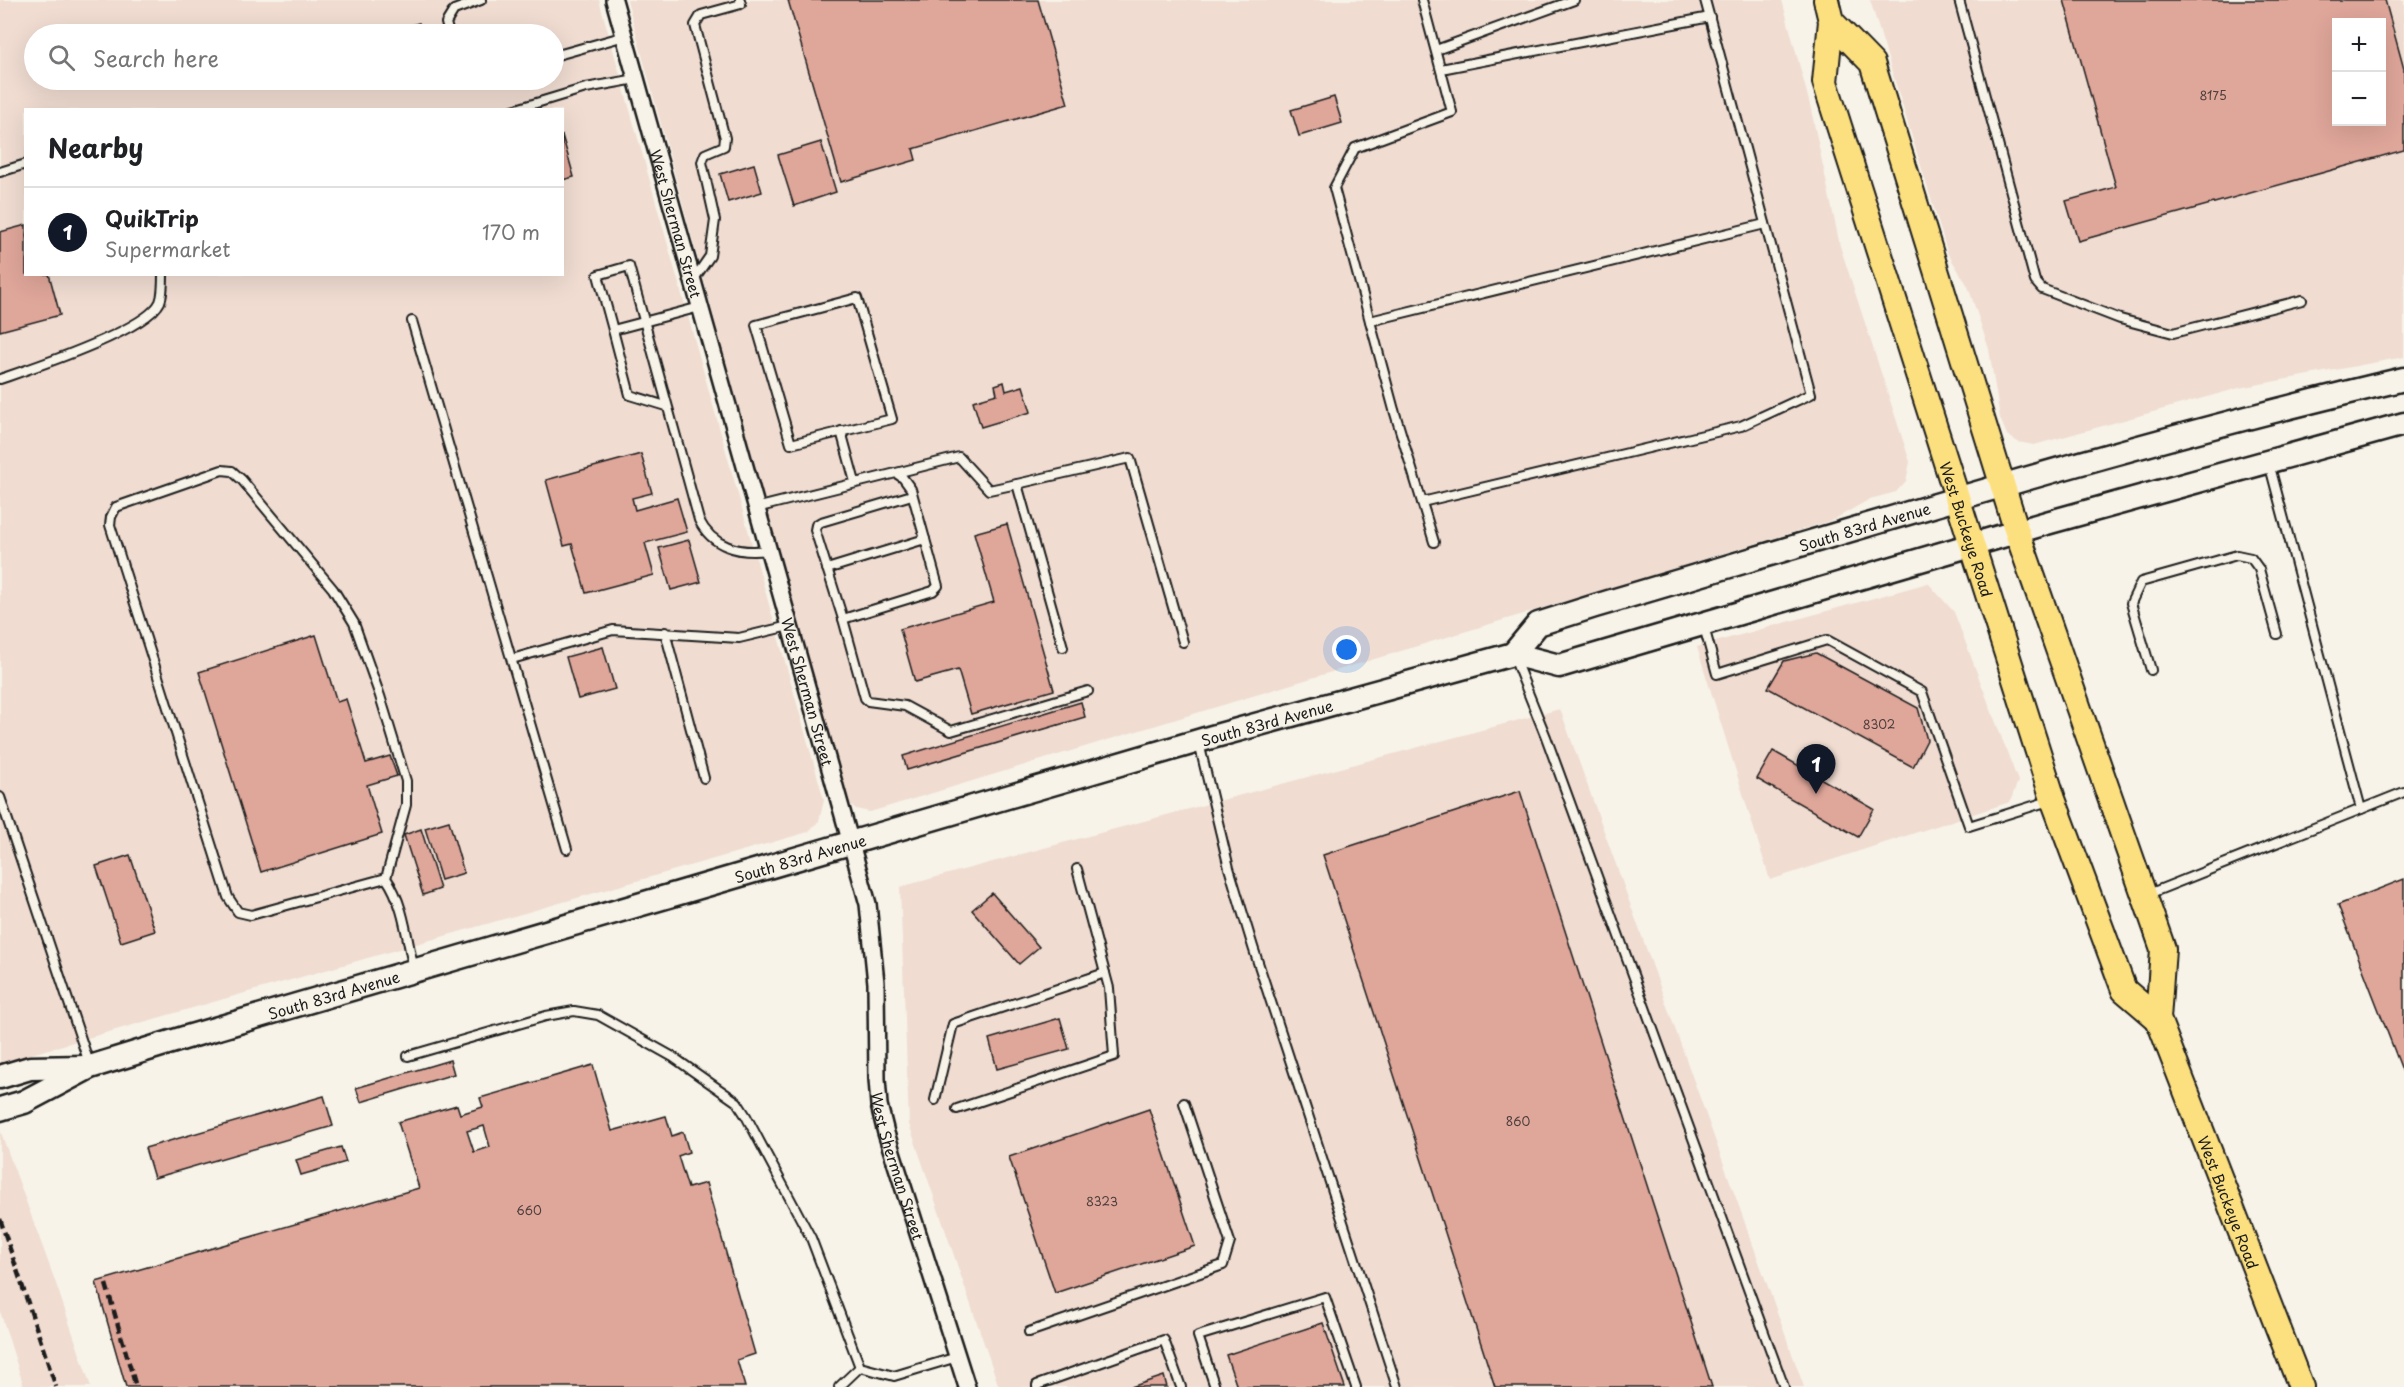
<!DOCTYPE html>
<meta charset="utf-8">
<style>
:root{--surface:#fff;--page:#f2f2f2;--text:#202124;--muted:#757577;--line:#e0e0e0;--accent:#111827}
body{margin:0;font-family:"Playpen Sans",sans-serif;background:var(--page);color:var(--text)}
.controls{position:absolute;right:18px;top:18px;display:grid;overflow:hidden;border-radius:0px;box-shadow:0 6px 24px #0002}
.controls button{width:54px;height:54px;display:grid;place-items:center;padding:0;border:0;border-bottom:2px solid var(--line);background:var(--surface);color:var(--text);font:30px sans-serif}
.you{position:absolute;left:1347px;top:650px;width:21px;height:21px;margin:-15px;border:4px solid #fff;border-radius:50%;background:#1a73e8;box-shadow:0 0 0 9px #1a73e833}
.badge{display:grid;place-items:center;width:39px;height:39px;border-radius:50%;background:var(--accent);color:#fff;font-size:20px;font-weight:700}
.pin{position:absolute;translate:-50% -50px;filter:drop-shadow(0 2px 3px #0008)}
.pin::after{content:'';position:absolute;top:32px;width:21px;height:18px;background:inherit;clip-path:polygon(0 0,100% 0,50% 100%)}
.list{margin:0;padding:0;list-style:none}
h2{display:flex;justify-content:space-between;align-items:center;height:78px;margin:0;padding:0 24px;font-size:26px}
h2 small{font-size:20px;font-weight:400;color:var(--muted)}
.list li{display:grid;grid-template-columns:39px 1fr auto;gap:18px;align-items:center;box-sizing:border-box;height:90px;padding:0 24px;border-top:2px solid var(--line)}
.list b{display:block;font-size:22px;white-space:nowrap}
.list p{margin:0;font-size:20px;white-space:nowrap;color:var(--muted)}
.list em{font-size:20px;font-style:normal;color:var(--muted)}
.icon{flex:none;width:33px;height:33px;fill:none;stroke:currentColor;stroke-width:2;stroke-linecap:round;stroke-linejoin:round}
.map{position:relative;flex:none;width:2404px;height:1387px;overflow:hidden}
.search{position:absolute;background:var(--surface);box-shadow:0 6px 24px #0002;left:24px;top:24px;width:540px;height:66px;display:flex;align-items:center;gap:15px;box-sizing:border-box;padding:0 21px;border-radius:33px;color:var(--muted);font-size:22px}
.panel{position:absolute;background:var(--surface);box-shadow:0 6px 24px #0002;left:24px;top:108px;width:540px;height:168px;border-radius:0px}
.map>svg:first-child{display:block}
.built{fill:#f0dcd1;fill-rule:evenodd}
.building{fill:#dfa69a;stroke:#1c1c1c;stroke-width:1.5;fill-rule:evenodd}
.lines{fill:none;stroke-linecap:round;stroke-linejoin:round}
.service-casing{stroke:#1c1c1c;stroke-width:12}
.minor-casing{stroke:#1c1c1c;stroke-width:20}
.secondary-casing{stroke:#1c1c1c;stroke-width:27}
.primary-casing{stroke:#1c1c1c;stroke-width:28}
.service{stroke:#f7f3e8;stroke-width:8}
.minor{stroke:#f7f3e8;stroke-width:15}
.secondary{stroke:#f7f3e8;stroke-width:22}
.primary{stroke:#fce080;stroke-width:24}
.rail{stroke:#1c1c1c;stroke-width:4.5;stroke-dasharray:9 4.5;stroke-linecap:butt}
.labels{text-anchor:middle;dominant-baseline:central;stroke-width:5;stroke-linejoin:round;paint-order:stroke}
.number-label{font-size:12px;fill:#4d3e3c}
.street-label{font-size:15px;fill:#1c1c1c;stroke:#f7f3e8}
</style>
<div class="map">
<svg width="2404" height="1387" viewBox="0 0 2404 1387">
<rect width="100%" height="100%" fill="#f7f3e8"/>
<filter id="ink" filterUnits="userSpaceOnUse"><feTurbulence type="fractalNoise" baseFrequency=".0167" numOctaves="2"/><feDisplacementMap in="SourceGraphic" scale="12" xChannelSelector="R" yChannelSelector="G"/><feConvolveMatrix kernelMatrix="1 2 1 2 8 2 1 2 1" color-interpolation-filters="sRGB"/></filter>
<g filter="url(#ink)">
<!-- built -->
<g class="built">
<path d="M0 0H599L824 800 819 821 808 832 0 1063ZM34 34H554V80H34ZM26 110H562V274H26Z"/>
<path d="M627 0H1782L1810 105 1840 246 1910 462 1906 481 1896 492 1870 499 1833 520 870 812 856 809 846 800Z"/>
<path d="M1870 0H2404V357L2239 388 2034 445 2018 442 2007 435 2000 418 1989 349 1968 286 1948 254ZM2336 22H2382V122H2336Z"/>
<path d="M1928 583 1954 612 2018 781 2010 802 1770 880 1697 647Z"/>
<path d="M1560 709 1804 1387H999L909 1124 900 887Z"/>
<path d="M0 1130 54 1278 91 1387H24L0 1311Z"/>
</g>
<!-- building -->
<g class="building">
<path d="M788 0H1038L1068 104 913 149 916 160 841 182Z"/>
<path d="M2064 0H2385L2404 69V150L2078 241 2066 201 2116 187ZM2336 22H2382V122H2336Z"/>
<path d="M419 23 422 34H401L400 28Z"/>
<path d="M1334 97 1342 123 1299 136 1291 110Z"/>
<path d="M562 135 574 177 562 180Z"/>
<path d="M821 142 836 192 794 206 778 155Z"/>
<path d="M754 164 762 192 728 202 720 174Z"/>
<path d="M26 225V274H49L60 315 0 331V232Z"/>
<path d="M1004 382 1006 391 1023 386 1031 412 981 427 973 401 997 394 995 385Z"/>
<path d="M641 454 652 493 632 498 635 510 677 498 687 532 645 543 654 575 586 593 572 544 564 546 546 480Z"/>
<path d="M1007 524 1054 690 971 714 958 670 915 682 900 629 994 602 974 533Z"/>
<path d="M689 540 701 582 671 590 659 548Z"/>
<path d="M316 635 337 702 346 699 366 763 390 756 397 776 367 785 382 834 261 872 199 672Z"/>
<path d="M603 647 615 689 578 699 566 657Z"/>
<path d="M1816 653 1918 708 1927 740 1913 767 1768 688 1784 661Z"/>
<path d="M1081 702 1085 717 907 770 903 756Z"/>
<path d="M1773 751 1874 809 1858 837 1757 779Z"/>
<path d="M1520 791 1712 1387H1495L1323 855Z"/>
<path d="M449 821 464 873 441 880 425 828Z"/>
<path d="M421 829 440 889 423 895 404 835Z"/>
<path d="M130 855 155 931 121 942 96 866Z"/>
<path d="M2404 879V1075L2338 905Z"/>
<path d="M992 893 1039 947 1019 964 972 910Z"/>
<path d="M1060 1018 1069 1049 997 1069 989 1039Z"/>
<path d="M450 1060 454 1074 361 1102 356 1088Z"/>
<path d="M593 1065 612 1131 666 1116 672 1136 683 1132 689 1152 678 1156 688 1188 706 1183 755 1354 737 1360 745 1387H126L96 1282 419 1188 398 1122 457 1105 460 1114 483 1107 480 1098ZM484 1126 490 1147 474 1152 467 1131Z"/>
<path d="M324 1096 333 1126 154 1178 145 1148Z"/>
<path d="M1149 1109 1195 1246 1055 1293 1009 1157Z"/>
<path d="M341 1147 346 1162 301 1175 296 1160Z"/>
<path d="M1323 1323 1345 1387H1237L1226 1355Z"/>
<path d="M1164 1376 1167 1387H1131Z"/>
</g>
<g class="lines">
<!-- service casing -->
<g class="service-casing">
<g id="service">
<path d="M1422 0 1452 112 1355 148 1334 188 1394 410 1434 542"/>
<path d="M1959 0 2035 281 2042 289 2120 319 2173 333 2302 300"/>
<path d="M449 34 446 23 454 10 481 0"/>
<path d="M1436 50 1574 0"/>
<path d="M554 56 625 36"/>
<path d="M1441 69 1710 17"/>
<path d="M513 110 586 88 636 79"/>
<path d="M0 172 26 164"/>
<path d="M694 279 710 256 715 220 702 162 705 154 724 146 725 138 695 25 701 15 741 4 740 0"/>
<path d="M857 298 892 419 791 444 756 325Z"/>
<path d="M412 321 567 849"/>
<path d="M1370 321 1765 224"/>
<path d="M613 330 598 275 629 266 699 520C712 547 740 554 767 550"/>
<path d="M0 379C32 368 146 331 160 302 163 295 163 282 163 274"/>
<path d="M666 406 630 395 613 330 700 307"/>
<path d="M841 431 855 482"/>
<path d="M2269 463 2361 809"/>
<path d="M896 473 959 457 989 490 1017 484 1063 647"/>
<path d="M1017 484 1130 458 1183 642"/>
<path d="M1422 502 1741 426 1811 394 1705 0"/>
<path d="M756 508 896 473 903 478 911 489 938 586 933 591 843 619 865 698 868 701 905 706 951 731 1088 691"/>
<path d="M827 569 925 539"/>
<path d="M843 619 815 530 816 525 821 522 912 495"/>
<path d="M1704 627 1717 674 1827 640 1922 692 1969 826 2052 800"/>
<path d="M665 632 704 778"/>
<path d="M512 659 613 630 739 638 789 626"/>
<path d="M1515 660 1546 737 1784 1387"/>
<path d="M2151 670 2131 603 2141 582 2237 555 2251 558 2259 569 2277 634"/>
<path d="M1199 743 1229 868 1253 947 1397 1387"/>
<path d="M0 797 90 1066"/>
<path d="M386 878 406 805V781L380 696 354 623 333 589 242 480 232 471 222 470 116 507 111 517 110 525 228 897 238 912 251 915 386 878C404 903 407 940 414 970"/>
<path d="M2146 895 2404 792"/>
<path d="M408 1056 546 1016 574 1011 598 1015 673 1057 737 1102 746 1116 811 1238 860 1367 894 1376 957 1357"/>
<path d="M935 1100 953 1024 1105 973"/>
<path d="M957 1109 1114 1056 1109 988 1077 869"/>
<path d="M1029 1332 1223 1265 1230 1242 1184 1103"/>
<path d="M839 1387 860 1367"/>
<path d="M1037 1387V1385L1164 1340 1181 1387"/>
<path d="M1215 1387 1198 1336 1325 1297 1356 1387"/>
</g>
</g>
<!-- minor casing -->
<g class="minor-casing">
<g id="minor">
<path id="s1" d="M614 0 868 904 876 983 877 1079 879 1105 886 1133 967 1387"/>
</g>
</g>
<!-- secondary casing -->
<g class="secondary-casing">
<g id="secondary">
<path id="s2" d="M1513 654 1538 624 1595 606C1863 527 2131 443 2404 379"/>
<path d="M0 1077 30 1068 86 1067"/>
<path id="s3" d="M0 1109 24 1102 90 1067 184 1038 1212 737 1513 654 1559 666 2050 522 2404 424"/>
</g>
</g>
<!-- primary casing -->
<g class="primary-casing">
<g id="primary">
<path id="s4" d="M1826 0 1831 21 1825 82 2053 799 2124 990 2158 1019"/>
<path id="s5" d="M1831 21 1872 63 2017 532 2163 949 2158 1019 2301 1387"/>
</g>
</g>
<!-- service -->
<use href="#service" class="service"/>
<!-- minor -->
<use href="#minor" class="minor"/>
<!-- secondary -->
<use href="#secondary" class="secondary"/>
<!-- primary -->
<use href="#primary" class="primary"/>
<!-- rail -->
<g class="rail">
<path d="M0 1219 56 1387"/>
<path d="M106 1284 136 1387"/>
</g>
</g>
</g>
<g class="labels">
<!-- number labels -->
<g class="number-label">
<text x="2213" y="95">8175</text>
<text x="1879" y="724">8302</text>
<text x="1518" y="1121">860</text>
<text x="1102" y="1201">8323</text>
<text x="529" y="1210">660</text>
</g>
<!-- street labels -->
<g class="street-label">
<text stroke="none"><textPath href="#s1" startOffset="232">West Sherman Street</textPath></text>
<text stroke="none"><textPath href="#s2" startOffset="380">South 83rd Avenue</textPath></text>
<text stroke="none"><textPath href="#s4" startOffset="552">West Buckeye Road</textPath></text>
<text stroke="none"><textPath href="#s1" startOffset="718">West Sherman Street</textPath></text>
<text stroke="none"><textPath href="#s3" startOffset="1326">South 83rd Avenue</textPath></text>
<text stroke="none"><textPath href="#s3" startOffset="840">South 83rd Avenue</textPath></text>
<text stroke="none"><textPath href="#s3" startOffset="354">South 83rd Avenue</textPath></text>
<text stroke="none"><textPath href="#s1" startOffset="1204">West Sherman Street</textPath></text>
<text stroke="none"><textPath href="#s5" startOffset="1258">West Buckeye Road</textPath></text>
</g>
</g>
</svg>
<div class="controls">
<button>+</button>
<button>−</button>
</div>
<div class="you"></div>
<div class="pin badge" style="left:1816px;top:794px">1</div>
<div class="search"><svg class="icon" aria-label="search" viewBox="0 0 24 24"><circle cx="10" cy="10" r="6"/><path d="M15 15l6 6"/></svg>Search here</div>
<section class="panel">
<h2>Nearby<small></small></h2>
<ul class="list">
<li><span class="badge">1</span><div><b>QuikTrip</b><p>Supermarket</p></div><em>170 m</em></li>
</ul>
</section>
</div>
